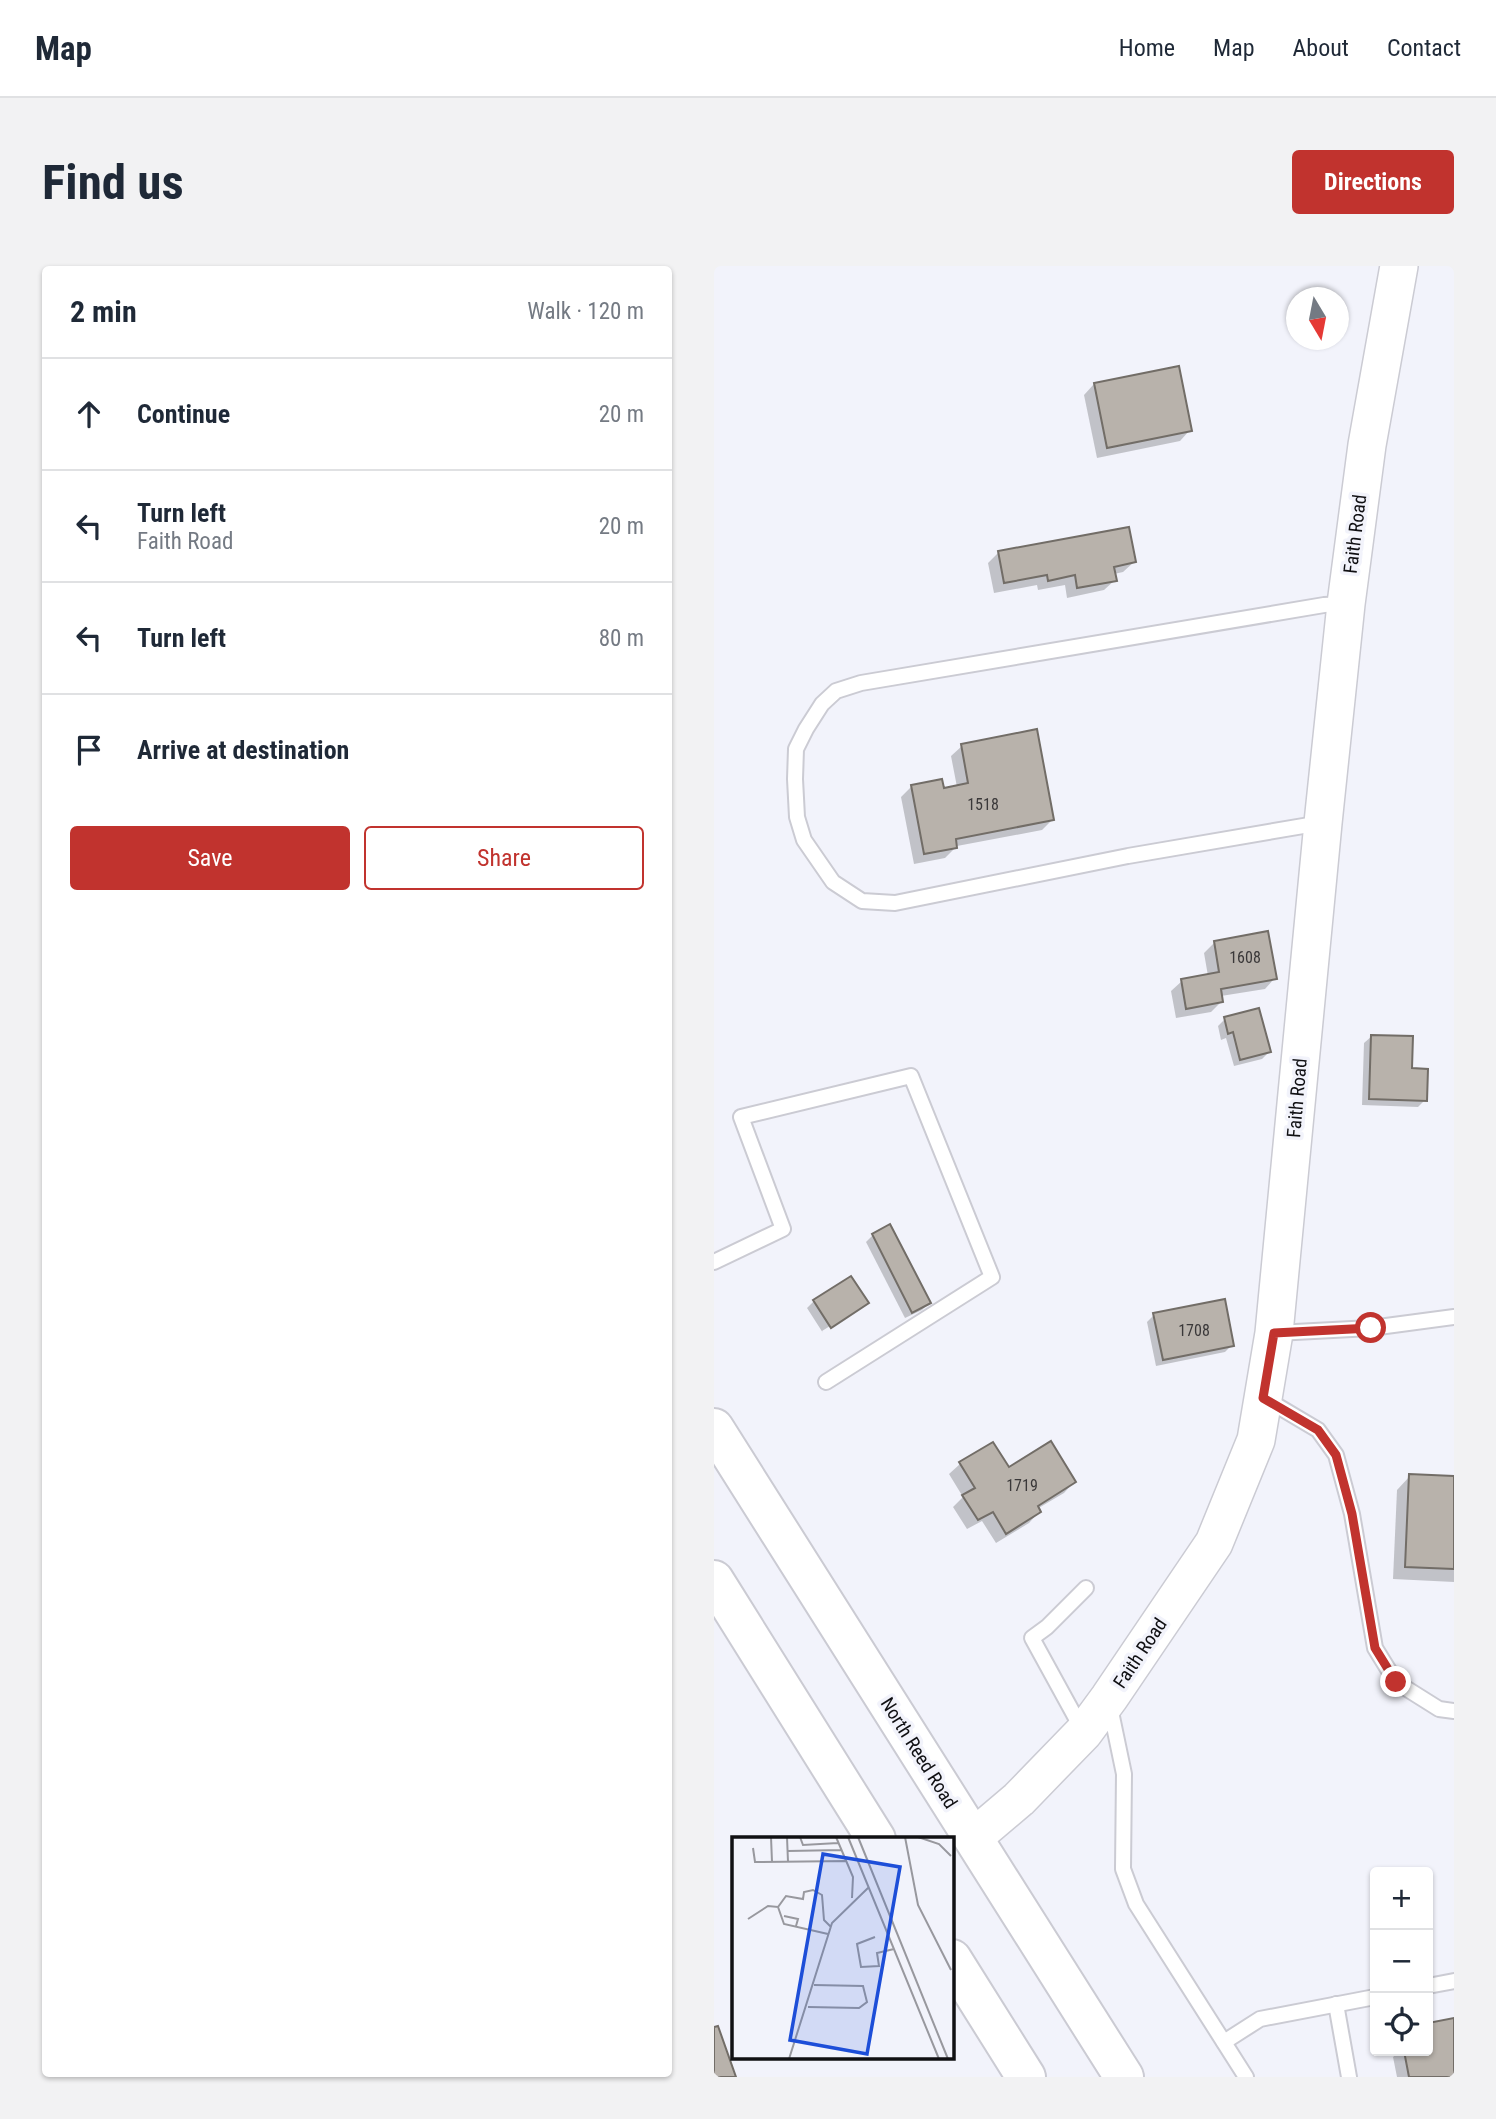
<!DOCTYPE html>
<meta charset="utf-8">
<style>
:root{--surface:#fff;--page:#f2f2f3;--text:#1f2937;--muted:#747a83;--line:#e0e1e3;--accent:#c1332e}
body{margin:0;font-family:"Roboto Condensed",sans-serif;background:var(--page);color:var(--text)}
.controls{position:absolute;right:21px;bottom:21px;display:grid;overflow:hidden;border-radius:7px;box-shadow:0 2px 5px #0004}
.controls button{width:63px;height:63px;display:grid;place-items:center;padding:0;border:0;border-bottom:2px solid var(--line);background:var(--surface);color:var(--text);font:35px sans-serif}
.compass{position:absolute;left:572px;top:21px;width:63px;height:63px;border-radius:50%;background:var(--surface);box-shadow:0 2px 5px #0004;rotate:170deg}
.stop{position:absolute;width:21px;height:21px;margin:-16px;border:5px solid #c1332e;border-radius:50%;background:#fff}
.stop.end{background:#c1332e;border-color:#fff;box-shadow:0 2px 7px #0008}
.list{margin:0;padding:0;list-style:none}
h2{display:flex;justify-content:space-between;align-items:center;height:91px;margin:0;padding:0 28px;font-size:30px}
h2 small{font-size:23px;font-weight:400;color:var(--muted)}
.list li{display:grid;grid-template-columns:46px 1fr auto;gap:21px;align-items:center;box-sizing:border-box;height:112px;padding:0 28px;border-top:2px solid var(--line)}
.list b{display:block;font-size:26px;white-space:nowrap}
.list p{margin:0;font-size:23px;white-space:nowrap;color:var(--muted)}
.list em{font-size:23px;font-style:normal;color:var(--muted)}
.actions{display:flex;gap:14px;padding:21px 28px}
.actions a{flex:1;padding:16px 0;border:2px solid var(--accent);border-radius:7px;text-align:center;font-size:24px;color:var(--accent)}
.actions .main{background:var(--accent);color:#fff}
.icon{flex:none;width:38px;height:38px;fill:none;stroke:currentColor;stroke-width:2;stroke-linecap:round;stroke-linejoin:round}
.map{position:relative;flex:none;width:740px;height:1811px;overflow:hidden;border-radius:7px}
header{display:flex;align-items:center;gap:42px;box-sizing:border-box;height:98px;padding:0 35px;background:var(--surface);border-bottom:2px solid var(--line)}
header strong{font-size:33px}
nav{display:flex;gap:38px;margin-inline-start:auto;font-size:24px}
.intro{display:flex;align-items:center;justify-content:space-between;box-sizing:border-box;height:168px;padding:0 42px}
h1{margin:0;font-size:49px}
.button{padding:18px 32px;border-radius:7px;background:var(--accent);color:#fff;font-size:24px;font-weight:700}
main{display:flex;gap:42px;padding:0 42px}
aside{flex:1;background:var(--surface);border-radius:7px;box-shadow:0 2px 5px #0004}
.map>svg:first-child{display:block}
.shadow{fill:#0003}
.building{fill:#b8b2ab;stroke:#726d67;stroke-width:2}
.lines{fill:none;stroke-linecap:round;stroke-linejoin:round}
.service-casing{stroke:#cbcbd3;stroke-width:18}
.tertiary-casing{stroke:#cbcbd3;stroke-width:40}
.primary-casing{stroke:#cbcbd3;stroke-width:42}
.service{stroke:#fff;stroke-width:14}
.tertiary{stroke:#fff;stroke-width:37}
.primary{stroke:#fff;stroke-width:38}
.route{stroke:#c1332e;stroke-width:9}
.labels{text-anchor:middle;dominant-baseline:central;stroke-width:7;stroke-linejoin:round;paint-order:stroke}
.number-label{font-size:16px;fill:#3a3839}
.street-label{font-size:19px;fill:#101013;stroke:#f2f3fb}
.inset-road{fill:none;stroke:#98989e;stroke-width:2}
.view{fill:#1d4ed8;fill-opacity:0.15;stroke:#1d4ed8;stroke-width:3.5}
.inset-edge{fill:none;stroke:#101013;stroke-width:3.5}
</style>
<header>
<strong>Map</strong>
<nav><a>Home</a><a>Map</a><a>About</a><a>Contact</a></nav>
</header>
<div class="intro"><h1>Find us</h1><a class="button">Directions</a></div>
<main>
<aside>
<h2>2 min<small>Walk · 120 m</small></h2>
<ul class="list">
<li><svg class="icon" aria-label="ahead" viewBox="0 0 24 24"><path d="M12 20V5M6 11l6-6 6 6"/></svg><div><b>Continue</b></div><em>20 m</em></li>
<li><svg class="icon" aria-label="left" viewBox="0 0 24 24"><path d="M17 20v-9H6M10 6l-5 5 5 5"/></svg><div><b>Turn left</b><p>Faith Road</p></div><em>20 m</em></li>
<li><svg class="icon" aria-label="left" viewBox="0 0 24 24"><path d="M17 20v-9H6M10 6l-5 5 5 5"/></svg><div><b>Turn left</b></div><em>80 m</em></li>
<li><svg class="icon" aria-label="arrive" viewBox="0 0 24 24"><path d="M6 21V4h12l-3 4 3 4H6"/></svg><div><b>Arrive at destination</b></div></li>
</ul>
<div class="actions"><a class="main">Save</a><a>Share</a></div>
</aside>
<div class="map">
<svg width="740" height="1811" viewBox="0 0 740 1811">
<rect width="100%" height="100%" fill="#f2f3fb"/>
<!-- shadow -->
<g class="shadow">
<path d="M380 118 476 164 466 175 383 192 370 129Z"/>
<path d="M284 287 420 296 409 306 400 308 401 314 390 324 353 332 351 319 324 324 323 319 280 327 274 297Z"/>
<path d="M248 480 339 553 328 564 243 580 231 592 200 598 187 531 197 521 229 524 243 521 237 490Z"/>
<path d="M500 677 561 712 551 723 507 730V736L497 746 462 752 457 725 468 715 494 710 490 687Z"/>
<path d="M511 753 555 786 548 793 520 800 512 772 507 774 504 760Z"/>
<path d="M658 770 711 834 704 841 648 839 650 777Z"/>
<path d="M159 969 215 1037 208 1044 191 1052 152 976Z"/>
<path d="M100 1035 153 1037 108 1065 109 1067 93 1042Z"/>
<path d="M440 1049 518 1079 511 1086 442 1100 433 1056Z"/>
<path d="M278 1178 294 1203 360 1216 350 1227 323 1243 325 1246 315 1257 282 1277 268 1255 253 1263 239 1241 249 1231 235 1208 246 1198Z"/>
<path d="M696 1210 740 1212V1316L679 1313 683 1224Z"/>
<path d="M740 1754V1811H683L679 1791 686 1785H714V1759Z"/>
</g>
<!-- building -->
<g class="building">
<path d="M465 100 478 165 393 182 380 117Z"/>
<path d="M415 261 422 296 400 301 403 315 363 322 361 309 334 315 333 309 290 317 284 285Z"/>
<path d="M323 463 340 554 242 573 243 582 210 588 197 519 228 513 230 522 254 517 247 478Z"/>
<path d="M554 665 563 713 507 723 509 736 472 743 467 713 505 706 500 675Z"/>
<path d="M545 742 557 786 526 794 519 766 514 768 510 751Z"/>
<path d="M657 769 699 770 698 802 714 803 713 835 655 833Z"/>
<path d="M176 958 217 1037 198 1047 158 968Z"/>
<path d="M137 1010 155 1037 117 1062 99 1034Z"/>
<path d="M511 1033 520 1080 449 1094 439 1047Z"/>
<path d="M337 1175 362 1216 324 1240 327 1246 292 1268 279 1246 264 1254 248 1229 261 1222 245 1196 279 1176 295 1201Z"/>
<path d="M695 1208 740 1210V1303L691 1301Z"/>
<path d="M740 1752V1811H695L690 1785H714V1757Z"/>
<path d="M4 1760 22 1811H0V1761Z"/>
</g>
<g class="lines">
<!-- service casing -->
<g class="service-casing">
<g id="service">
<path d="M607 557 414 590 181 637 148 635 119 616 90 574 83 551 81 513 82 483 92 463 108 438 122 425 147 417 610 339 631 338"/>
<path d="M0 996 69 963 27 851 197 810 278 1011 112 1116"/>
<path d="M562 1067 657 1062 740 1051"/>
<path d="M550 1132 604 1164 622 1189 638 1248 661 1382 682 1416 725 1443 740 1445"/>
<path d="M396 1441 410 1508 409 1603 422 1638 532 1811"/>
<path d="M369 1465 318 1372 333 1361 372 1322"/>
<path d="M714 1720 740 1715"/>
<path d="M622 1738 635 1811"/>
<path d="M510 1776 546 1753 661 1731"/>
</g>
</g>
<!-- tertiary casing -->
<g class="tertiary-casing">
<path id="tertiary" d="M259 1572 305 1533 370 1466 395 1432 500 1277 542 1174 560 1067 609 557 632 338 653 179 685 0"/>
</g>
<!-- primary casing -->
<g class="primary-casing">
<g id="primary">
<path d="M0 1162 410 1811"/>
<path d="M0 1314 162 1573"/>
<path d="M238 1693 312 1811"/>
</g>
</g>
<!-- service -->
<use href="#service" class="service"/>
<!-- tertiary -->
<use href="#tertiary" class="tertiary"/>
<!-- primary -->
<use href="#primary" class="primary"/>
</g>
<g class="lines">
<!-- route -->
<path class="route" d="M657 1062 560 1067 549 1132 604 1164 622 1189 638 1248 661 1382 682 1416"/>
</g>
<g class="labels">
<!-- number labels -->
<g class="number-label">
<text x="269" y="538">1518</text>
<text x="531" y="691">1608</text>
<text x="480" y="1064">1708</text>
<text x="308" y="1219">1719</text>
</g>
<!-- street labels -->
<g class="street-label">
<text transform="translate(641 268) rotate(-83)">Faith Road</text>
<text transform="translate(583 832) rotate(-85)">Faith Road</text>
<text transform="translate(426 1387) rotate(-56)">Faith Road</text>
<text transform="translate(205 1487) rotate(58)">North Reed Road</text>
</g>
</g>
<!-- overview -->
<g transform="translate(18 1571)">
<rect width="222" height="222" fill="#f2f3fb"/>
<path class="inset-road" d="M39 0 40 25M55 0 56 25M68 0 71 8 106 6M104 0 121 40 120 61M116 0 207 222M126 0 216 222M173 0 186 68 219 133M186 0 207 7 219 19M21 11 23 25 115 24M56 14 110 13M46 70 52 87 96 97M52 79 66 82 64 89M16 82 36 69 46 70 54 59 71 62 72 55 81 53 90 58 92 83 99 90M143 100 125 107 129 130 147 129 145 116 162 112M76 170 127 171 135 165 131 149 82 148M57 222 100 86 137 50"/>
<path class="view" d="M91 17 168 30 135 217 58 203Z"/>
<rect width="222" height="222" class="inset-edge"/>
</g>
</svg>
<div class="controls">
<button>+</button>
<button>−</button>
<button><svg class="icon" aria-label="locate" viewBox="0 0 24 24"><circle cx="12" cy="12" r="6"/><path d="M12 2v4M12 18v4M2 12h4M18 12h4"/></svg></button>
</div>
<svg class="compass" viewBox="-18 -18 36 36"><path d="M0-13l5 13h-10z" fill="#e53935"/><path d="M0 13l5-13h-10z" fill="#747a83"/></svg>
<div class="stop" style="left:657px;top:1062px"></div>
<div class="stop end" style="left:682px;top:1416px"></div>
</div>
</main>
